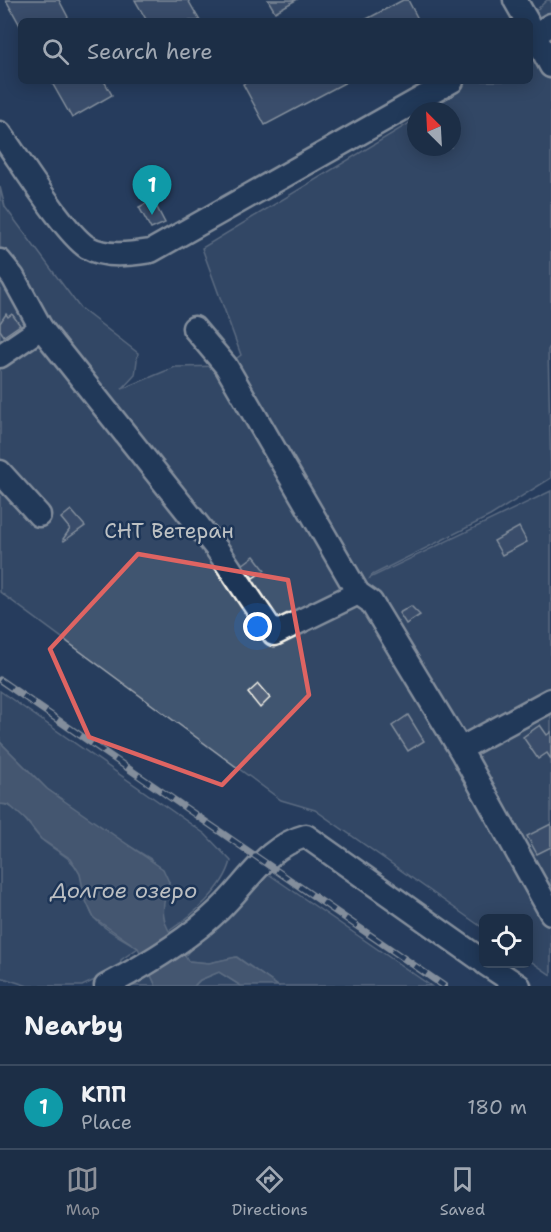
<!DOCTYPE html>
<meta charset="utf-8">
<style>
:root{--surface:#1c2e46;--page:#25364d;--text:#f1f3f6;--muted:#a0a8b3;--line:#3a4a5f;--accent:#8c9099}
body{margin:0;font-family:"Shantell Sans",sans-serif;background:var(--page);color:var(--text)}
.controls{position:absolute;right:18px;bottom:18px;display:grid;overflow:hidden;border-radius:9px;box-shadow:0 3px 15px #0003}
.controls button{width:54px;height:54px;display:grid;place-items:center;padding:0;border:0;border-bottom:2px solid var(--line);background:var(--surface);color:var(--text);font:30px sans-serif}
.compass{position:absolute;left:407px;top:102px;width:54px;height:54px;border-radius:50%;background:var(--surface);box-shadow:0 3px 15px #0003;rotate:336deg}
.you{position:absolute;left:258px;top:627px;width:21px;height:21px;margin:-15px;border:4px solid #fff;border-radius:50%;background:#1a73e8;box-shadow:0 0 0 9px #1a73e833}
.badge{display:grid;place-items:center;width:39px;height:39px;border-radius:50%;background:var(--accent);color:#fff;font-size:20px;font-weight:700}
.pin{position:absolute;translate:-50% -50px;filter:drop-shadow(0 2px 3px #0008)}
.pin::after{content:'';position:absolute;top:32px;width:21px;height:18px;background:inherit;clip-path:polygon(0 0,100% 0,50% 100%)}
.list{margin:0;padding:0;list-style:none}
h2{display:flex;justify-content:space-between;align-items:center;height:78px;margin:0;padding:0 24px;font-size:26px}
h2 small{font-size:20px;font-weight:400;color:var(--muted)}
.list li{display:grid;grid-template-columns:39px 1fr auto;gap:18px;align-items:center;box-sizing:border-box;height:84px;padding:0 24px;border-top:2px solid var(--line)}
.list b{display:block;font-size:22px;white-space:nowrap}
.list p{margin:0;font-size:20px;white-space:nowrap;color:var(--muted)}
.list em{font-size:20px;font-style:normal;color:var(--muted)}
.icon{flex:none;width:33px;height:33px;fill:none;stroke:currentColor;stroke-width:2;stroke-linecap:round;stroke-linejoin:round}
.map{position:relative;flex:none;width:551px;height:986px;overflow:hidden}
.search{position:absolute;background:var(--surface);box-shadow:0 3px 15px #0003;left:18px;right:18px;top:18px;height:66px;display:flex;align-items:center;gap:15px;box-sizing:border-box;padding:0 21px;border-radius:9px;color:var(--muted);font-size:22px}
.sheet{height:162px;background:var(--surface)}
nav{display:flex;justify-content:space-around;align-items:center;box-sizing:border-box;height:84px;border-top:2px solid var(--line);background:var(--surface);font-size:16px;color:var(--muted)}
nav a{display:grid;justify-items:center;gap:3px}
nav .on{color:var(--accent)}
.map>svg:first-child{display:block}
.green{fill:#40546f;stroke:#9aa2ac;stroke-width:1.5}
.water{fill:#677588;stroke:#9fa7ae;stroke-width:1.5}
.building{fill:#52647b;stroke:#f4f1e8;stroke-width:1.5}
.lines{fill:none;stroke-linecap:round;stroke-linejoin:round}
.minor-casing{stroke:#f4f1e8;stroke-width:27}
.minor{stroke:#1d3557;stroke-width:22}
.rail-casing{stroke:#f4f1e8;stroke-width:7}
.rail{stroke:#1d3557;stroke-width:4.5;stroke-dasharray:14;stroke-linecap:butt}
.marked{fill:none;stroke:#df6462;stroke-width:4.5;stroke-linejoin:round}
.labels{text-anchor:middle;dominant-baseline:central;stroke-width:5;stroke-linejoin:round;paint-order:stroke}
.park-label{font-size:21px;fill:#bec2c4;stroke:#1d3557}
.water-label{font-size:22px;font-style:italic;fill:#bcbfc2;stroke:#1d3557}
</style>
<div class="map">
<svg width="551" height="986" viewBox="0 0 551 986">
<rect width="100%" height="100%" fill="#263d5d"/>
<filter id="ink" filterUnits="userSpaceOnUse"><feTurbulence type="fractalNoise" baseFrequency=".0167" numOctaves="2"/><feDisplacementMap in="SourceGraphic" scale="12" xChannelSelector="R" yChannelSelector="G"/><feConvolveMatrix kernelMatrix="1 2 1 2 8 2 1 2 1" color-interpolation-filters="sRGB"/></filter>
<g filter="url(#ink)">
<!-- green -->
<g class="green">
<path d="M547 0H551V345L548 350 551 478 490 516 372 575 370 578 551 491V975L529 960 528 918H484L483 928 315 810 281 800 0 592V187L5 207 80 308 138 353 135 375 122 389 175 367 226 366 241 355 202 248 416 119V147H452V111H428L460 81H530V21H525Z"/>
<path d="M0 691 205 834 231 861C224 889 193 915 169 931L166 929 161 905 169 882 151 859 111 835 47 789 0 742Z"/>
<path d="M0 804C20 805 28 826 41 839 54 851 70 855 79 872 86 885 84 902 93 916 102 929 125 939 138 948L121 960V968L82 986H28L0 977Z"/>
<path d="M267 873 431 986H278L237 957 209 963 188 961 185 956 194 945 227 920Z"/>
<path d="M219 972 241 986H194L200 980Z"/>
<path d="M151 975 156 986H131Z"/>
</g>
<!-- water -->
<path class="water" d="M0 742 47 789 163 869 169 882C155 926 169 926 188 961L209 963 236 957 278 986H241L219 972 200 980 194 986H156L138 948 94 918 85 899 80 874 71 859 41 839 27 821 9 805 0 804Z"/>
<!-- building -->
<g class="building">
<path d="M6 0H59L70 21H21V27Z"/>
<path d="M135 0H188L200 21H147Z"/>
<path d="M268 0H296L275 12Z"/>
<path d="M403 0H408L419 21H363Z"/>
<path d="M51 81H104L112 95 72 118Z"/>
<path d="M250 81H348L265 125 243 84Z"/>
<path d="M153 200 165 223 151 229 139 207Z"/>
<path d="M6 314 8 317 12 314 20 325 4 336 0 330V323Z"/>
<path d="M71 510 85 526 64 541 63 539 70 529 61 518Z"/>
<path d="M519 527 527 542 502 555 494 541Z"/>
<path d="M254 556 265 570 253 578 242 565Z"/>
<path d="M411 606 420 615 406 624 399 613Z"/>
<path d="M258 684 270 698 260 708 248 693Z"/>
<path d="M408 715 424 741 408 751 392 726Z"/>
<path d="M540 725 547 735 551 732V759L547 753 538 759 523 737Z"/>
<path d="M551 824V847L537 854 527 836Z"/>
</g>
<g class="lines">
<!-- minor casing -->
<g class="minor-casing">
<g id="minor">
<path d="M515 0 527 21"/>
<path d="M530 27 551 66"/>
<path d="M530 37 551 25"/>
<path d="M0 133C19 159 64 232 87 247 106 258 131 254 151 251L452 81"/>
<path d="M0 261 13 277 41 328 217 549 274 634 358 593"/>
<path d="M194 328 226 366 358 593 371 602 460 749 551 913"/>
<path d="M0 356 41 328"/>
<path d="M0 472 39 515"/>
<path d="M460 749 551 700"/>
<path d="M486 964 519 986"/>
<path d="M106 986C146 965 188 940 220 909 248 882 267 846 306 836L484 962"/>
</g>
</g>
<!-- minor -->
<use href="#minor" class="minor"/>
<!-- rail casing -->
<g class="rail-casing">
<path id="rail" d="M0 680 444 986"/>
</g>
<!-- rail -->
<use href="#rail" class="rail"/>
</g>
</g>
<!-- marked area -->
<path d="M0 0H551V986H0ZM138 554 288 580 309 695 222 785 89 737 50 649Z" fill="#263d5d" fill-opacity=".55" fill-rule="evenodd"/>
<path class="marked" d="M138 554 288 580 309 695 222 785 89 737 50 649Z"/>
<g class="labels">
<!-- park labels -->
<g class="park-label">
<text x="169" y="531">СНТ Ветеран</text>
</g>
<!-- water labels -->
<g class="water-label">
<text x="124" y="890">Долгое озеро</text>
</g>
</g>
</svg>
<div class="controls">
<button><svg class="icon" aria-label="locate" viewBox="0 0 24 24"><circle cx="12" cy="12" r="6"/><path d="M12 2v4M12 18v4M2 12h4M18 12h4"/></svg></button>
</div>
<svg class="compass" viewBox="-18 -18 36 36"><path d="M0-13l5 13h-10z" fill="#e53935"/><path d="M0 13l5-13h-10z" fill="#a0a8b3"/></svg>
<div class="you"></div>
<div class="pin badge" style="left:152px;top:215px;background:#0f9aa8">1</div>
<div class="search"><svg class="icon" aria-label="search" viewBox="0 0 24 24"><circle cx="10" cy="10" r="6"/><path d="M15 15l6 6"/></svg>Search here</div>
</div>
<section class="sheet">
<h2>Nearby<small></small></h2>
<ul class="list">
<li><span class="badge" style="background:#0f9aa8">1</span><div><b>КПП</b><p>Place</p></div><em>180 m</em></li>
</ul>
</section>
<nav>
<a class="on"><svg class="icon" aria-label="map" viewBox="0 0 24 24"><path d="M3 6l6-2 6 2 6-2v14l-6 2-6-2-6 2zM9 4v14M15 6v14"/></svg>Map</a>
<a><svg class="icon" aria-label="directions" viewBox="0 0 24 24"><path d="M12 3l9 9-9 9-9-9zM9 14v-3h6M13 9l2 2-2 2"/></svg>Directions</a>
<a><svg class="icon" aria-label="saved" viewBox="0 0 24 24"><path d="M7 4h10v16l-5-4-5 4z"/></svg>Saved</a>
</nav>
